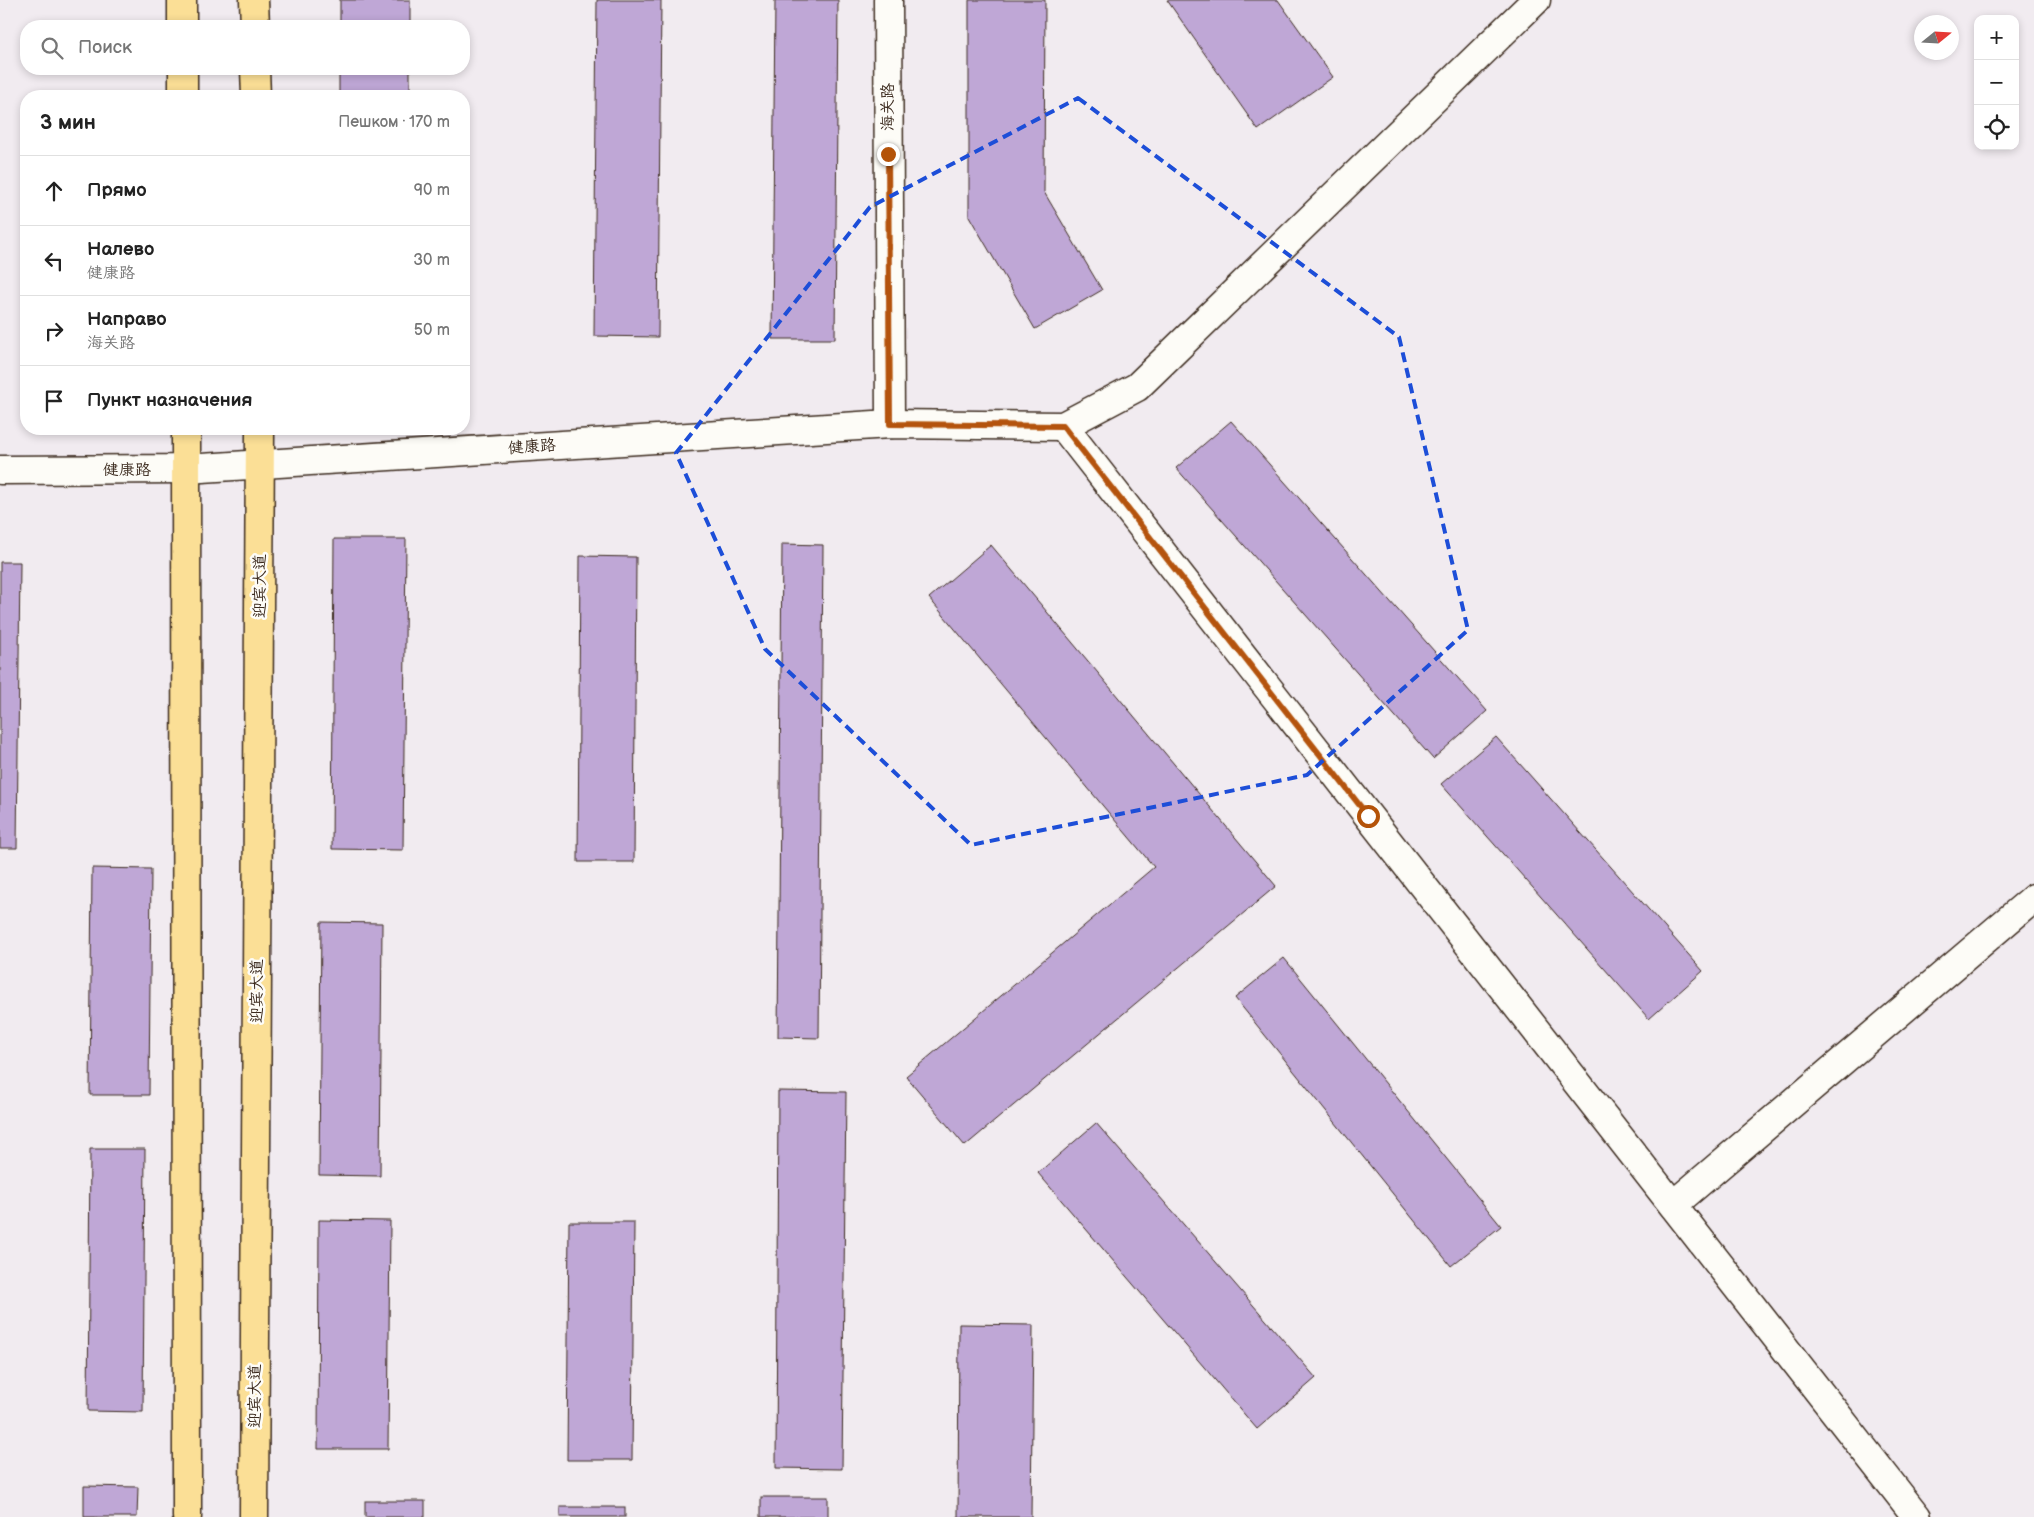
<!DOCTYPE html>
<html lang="ru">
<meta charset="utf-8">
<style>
:root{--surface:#fff;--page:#f2f2f2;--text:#222;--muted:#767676;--line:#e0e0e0}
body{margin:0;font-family:"Balsamiq Sans","LXGW WenKai TC",sans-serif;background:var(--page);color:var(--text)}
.controls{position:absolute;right:15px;top:15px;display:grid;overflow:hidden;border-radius:10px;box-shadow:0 2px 8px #0003}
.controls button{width:45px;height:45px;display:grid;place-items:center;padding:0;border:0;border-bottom:1px solid var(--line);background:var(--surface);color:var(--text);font:25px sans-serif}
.compass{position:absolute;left:1914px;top:15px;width:45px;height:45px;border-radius:50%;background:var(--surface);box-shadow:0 2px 8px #0003;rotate:72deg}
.stop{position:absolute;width:15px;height:15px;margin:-11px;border:4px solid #b45309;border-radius:50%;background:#fff}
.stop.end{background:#b45309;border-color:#fff;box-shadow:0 1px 5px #0008}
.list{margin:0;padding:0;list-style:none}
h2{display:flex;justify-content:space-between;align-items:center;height:65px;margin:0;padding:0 20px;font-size:21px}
h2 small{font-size:16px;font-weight:400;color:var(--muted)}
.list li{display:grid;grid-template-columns:32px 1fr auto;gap:15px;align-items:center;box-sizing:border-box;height:70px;padding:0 20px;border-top:1px solid var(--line)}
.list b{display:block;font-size:19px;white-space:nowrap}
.list p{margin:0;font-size:16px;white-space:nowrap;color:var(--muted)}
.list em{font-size:16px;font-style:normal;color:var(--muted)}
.icon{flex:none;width:28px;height:28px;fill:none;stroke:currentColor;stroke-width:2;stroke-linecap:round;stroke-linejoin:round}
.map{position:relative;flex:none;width:2034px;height:1517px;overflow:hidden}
.search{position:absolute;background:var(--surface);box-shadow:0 2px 8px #0003;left:20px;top:20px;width:450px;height:55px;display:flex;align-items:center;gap:12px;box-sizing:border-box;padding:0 18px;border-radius:20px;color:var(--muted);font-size:19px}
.panel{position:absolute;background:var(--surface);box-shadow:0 2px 8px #0003;left:20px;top:90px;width:450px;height:345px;border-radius:20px}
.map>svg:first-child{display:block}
.building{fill:#bfa7d6;stroke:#3b2a1e}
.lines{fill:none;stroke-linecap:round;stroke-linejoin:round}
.minor-casing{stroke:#3b2a1e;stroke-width:31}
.highway-casing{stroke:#3b2a1e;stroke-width:31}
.minor{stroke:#fdfcf7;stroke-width:28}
.highway{stroke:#fbdf96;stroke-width:28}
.route{stroke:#b45309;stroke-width:6}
.marked{fill:none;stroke:#1d4ed8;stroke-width:4;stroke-dasharray:10 6;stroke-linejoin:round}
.labels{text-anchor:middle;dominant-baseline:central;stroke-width:5;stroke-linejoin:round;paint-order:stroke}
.street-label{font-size:16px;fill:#3b2a1e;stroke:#fdfcf7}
</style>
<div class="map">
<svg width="2034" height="1517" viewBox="0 0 2034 1517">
<rect width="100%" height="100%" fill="#f1ebf0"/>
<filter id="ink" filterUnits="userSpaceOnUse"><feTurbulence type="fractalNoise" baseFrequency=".02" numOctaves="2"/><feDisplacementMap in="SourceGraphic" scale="10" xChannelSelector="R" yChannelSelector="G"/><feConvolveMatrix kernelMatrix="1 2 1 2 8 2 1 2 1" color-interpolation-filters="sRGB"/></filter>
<g filter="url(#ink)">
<!-- building -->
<g class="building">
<rect x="340" y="0" width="70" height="26"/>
<path d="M597 0H661L658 337 594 336Z"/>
<path d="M775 0H838L835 339H772Z"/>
<path d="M969 0H1045L1044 192 1102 290 1035 329 969 216Z"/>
<path d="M1167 0H1278L1333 77 1258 130Z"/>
<rect x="339" y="69" width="71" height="27"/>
<path d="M1231 421 1487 711 1433 759 1176 468Z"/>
<path d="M334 539H406L403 850 332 849Z"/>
<path d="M782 544 823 545 819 1038 778 1037Z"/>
<path d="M991 545 1276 886 965 1146 906 1076 1154 867 929 598Z"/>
<path d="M580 556 636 557 634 862H578Z"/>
<path d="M0 562H20L17 848H0Z"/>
<path d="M1496 737 1703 971 1649 1019 1441 784Z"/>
<path d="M92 868 151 869 149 1095H90Z"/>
<path d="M321 922 382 923 380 1176 319 1175Z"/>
<path d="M1284 958 1501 1226 1451 1266 1235 998Z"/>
<path d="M778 1091 846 1092 842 1469 776 1468Z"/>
<path d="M1096 1123 1316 1378 1257 1429 1038 1173Z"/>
<path d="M90 1149H145L143 1412 88 1411Z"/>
<path d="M319 1220 390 1221 388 1449H318Z"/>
<path d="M569 1222H634L632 1460H567Z"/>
<path d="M959 1324 1033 1325 1031 1517H958Z"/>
<path d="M84 1486 138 1487 137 1517H84Z"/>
<rect x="761" y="1497" width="67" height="20"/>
<rect x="365" y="1501" width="60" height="16"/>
<rect x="560" y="1507" width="65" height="10"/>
</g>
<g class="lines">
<!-- minor casing -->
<g class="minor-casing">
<g id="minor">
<path d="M888 0 890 424"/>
<path d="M1063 426 1917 1517"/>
<path d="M0 470 186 469 890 424 1063 426 1137 387 1536 0"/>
<path d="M1673 1205 2034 898"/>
</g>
</g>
<!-- highway casing -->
<g class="highway-casing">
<g id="highway">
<path d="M182 0V26"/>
<path d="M254 0 255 26"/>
<path d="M183 69V96"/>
<path d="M255 69 256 96"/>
<path d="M186 429 187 1517"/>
<path d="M254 1517 260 429"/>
</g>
</g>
<!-- minor -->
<use href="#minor" class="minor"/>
<!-- highway -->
<use href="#highway" class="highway"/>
</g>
</g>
<g class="lines" filter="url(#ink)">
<!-- route -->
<path class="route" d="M888 154 890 424 1063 426 1368 816"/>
</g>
<!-- marked area -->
<path class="marked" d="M1078 98 1399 337 1468 630 1307 775 971 845 765 649 676 453 870 207Z"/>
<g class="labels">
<!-- street labels -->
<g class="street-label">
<text transform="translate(888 107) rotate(-90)">海关路</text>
<text transform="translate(532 447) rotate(-4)">健康路</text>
<text x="127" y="470">健康路</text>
<text transform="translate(260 586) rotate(-90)">迎宾大道</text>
<text transform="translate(257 991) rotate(-90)">迎宾大道</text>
<text transform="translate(255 1396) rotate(-90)">迎宾大道</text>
</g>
</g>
</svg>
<div class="controls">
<button>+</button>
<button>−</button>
<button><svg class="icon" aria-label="locate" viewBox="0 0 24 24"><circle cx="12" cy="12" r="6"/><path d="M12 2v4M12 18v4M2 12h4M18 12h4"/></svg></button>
</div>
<svg class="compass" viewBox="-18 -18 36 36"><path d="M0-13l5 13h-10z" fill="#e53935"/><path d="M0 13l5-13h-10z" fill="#767676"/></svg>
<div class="stop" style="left:1368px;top:816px"></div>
<div class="stop end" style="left:888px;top:154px"></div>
<div class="search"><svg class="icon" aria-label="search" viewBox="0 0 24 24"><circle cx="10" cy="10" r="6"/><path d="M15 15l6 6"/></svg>Поиск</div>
<section class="panel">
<h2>3 мин<small>Пешком · 170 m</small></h2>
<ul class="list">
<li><svg class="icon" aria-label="ahead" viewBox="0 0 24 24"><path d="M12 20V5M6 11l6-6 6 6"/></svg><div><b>Прямо</b></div><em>90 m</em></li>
<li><svg class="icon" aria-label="left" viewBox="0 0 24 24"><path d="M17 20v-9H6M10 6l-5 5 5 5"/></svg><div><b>Налево</b><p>健康路</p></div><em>30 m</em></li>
<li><svg class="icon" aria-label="right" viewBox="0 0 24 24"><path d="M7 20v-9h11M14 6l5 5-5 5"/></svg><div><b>Направо</b><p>海关路</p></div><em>50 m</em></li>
<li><svg class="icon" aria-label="arrive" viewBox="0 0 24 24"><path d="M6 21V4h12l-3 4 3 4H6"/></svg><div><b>Пункт назначения</b></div></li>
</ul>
</section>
</div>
